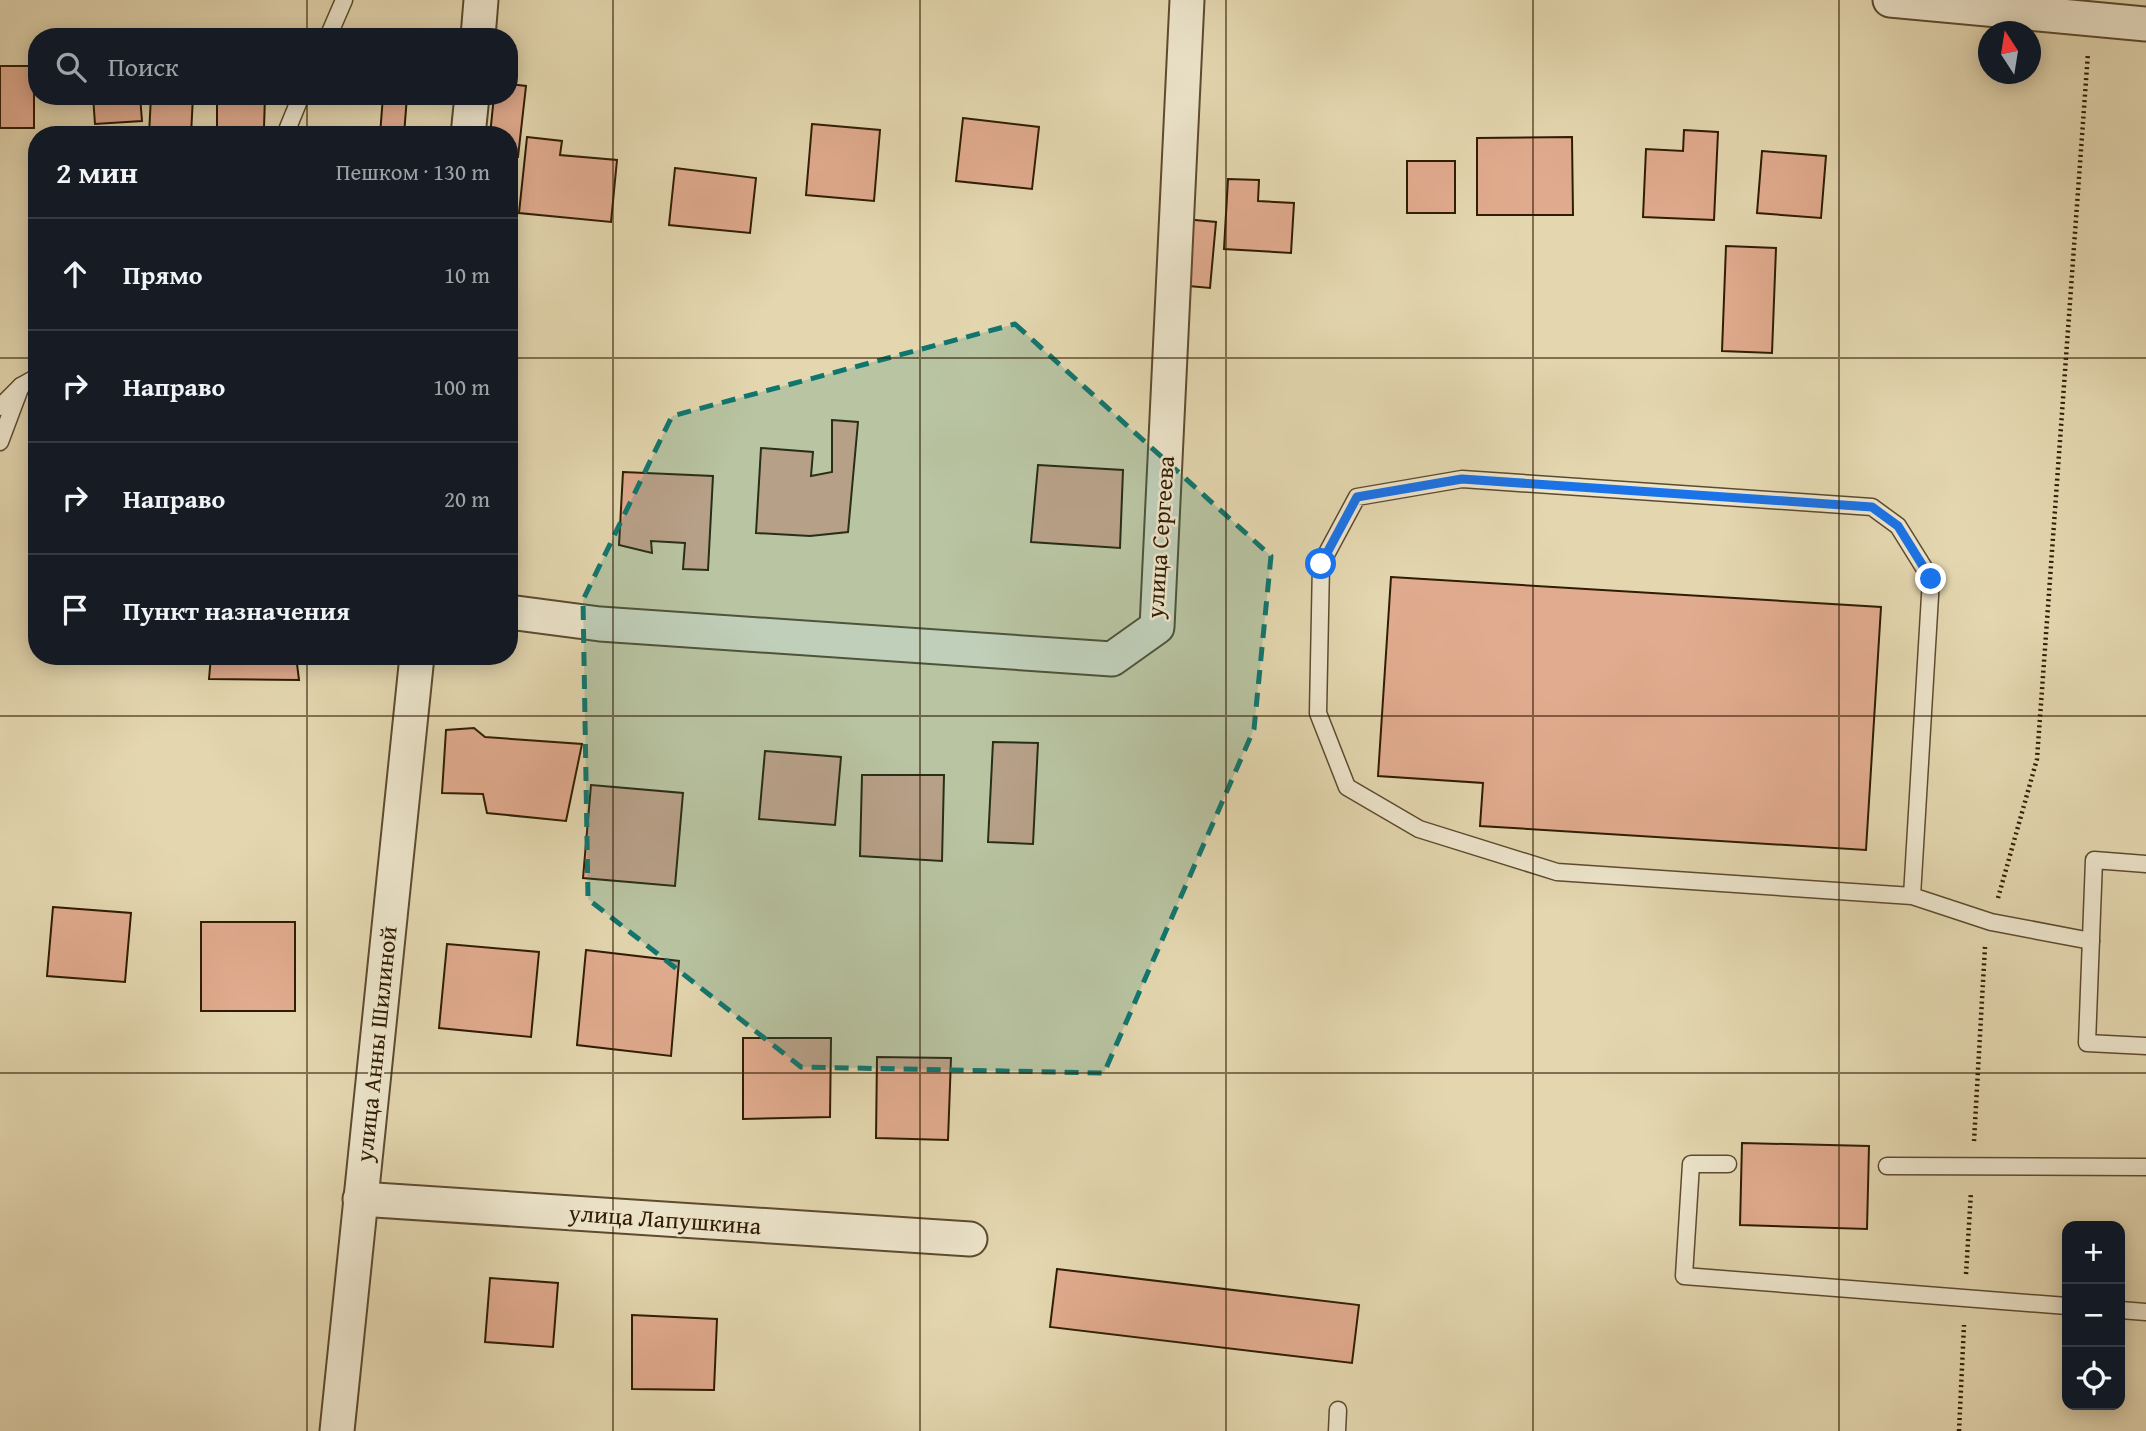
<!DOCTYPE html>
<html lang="ru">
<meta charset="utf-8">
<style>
:root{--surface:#171b24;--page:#20242c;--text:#f1f3f6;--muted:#9ea1a6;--line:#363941}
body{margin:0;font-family:"Gentium Book Plus",serif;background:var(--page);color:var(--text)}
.controls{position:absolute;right:21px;bottom:21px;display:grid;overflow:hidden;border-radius:14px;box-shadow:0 4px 18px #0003}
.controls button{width:63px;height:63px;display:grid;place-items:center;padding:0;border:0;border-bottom:2px solid var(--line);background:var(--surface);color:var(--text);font:35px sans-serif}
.compass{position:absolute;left:1978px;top:21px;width:63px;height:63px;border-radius:50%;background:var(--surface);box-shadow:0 4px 18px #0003;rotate:348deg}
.stop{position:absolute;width:21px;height:21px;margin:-16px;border:5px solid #1a73e8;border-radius:50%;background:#fff}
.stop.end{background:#1a73e8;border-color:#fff;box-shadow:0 2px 7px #0008}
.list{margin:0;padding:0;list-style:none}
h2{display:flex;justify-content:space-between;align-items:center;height:91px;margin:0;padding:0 28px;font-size:30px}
h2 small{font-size:23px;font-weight:400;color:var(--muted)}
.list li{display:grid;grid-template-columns:46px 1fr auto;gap:21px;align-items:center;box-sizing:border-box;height:112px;padding:0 28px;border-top:2px solid var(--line)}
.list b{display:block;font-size:26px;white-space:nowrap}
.list em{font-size:23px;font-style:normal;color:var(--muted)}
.icon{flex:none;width:38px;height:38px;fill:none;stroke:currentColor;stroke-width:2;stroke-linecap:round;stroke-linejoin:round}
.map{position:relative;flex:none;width:2146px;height:1431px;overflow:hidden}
.search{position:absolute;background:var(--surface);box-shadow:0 4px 18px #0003;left:28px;top:28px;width:490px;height:77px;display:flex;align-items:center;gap:18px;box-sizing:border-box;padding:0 24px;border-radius:28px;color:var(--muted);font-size:26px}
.panel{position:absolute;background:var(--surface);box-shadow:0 4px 18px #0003;left:28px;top:126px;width:490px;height:539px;border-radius:28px}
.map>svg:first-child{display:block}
.building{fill:#e1ab8f;stroke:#301c02;stroke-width:2}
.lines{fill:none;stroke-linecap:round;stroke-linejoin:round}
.service-casing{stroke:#5d4b2e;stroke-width:19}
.minor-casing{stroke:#5d4b2e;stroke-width:37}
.path{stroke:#301c02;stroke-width:4.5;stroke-dasharray:2 3.5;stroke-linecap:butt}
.service{stroke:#ede5cc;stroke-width:16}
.minor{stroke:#ede5cc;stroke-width:33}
.route{stroke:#1a73e8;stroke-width:9}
.marked{fill:#0f766e;fill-opacity:0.2;stroke:#0f766e;stroke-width:5;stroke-dasharray:14 9;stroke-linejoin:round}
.grid{fill:none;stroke:#301c02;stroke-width:2;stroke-opacity:0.55}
.labels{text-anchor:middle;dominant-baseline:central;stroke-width:5;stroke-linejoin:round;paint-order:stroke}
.street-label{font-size:24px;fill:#301c02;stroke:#ede5cc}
</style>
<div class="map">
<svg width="2146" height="1431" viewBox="0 0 2146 1431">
<rect width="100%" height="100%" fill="#e4d7b0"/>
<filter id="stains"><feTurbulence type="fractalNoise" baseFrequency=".00286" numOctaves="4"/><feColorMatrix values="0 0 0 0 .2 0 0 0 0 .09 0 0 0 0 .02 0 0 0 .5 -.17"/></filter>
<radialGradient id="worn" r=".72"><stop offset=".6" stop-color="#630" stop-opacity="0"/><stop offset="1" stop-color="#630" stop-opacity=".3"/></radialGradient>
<!-- building -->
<g class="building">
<rect x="0" y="66" width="34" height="62"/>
<path d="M509 84 526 86 518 157 509 156V135H490L494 96H509Z"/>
<path d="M93 96H140L142 121 95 124Z"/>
<path d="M151 96H193L191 135H149Z"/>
<path d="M217 96H265L264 128 217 127Z"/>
<path d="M383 96H407L404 135H380Z"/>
<path d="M963 118 1039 127 1032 189 956 181Z"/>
<path d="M812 124 880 130 874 201 806 195Z"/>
<path d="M1684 130 1718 132 1714 220 1643 217 1646 149 1683 151Z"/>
<path d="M527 137 562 141 560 155 617 160 611 222 519 213Z"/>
<path d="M1572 137 1573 215H1477V138Z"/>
<path d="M1762 151 1826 156 1821 218 1757 213Z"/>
<rect x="1407" y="161" width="48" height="52"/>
<path d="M675 168 756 178 750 233 669 225Z"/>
<path d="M1228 179 1259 180 1258 201 1294 203 1291 253 1224 249Z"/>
<path d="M1184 219 1216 222 1210 288 1178 285Z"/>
<path d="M1726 246 1776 248 1772 353 1722 351Z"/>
<path d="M832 420 858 422 848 532 810 536 756 533 761 448 813 452 811 476 832 472Z"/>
<path d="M1038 465 1123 470 1120 548 1031 542Z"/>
<path d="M623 472 713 476 708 570 683 569 685 543 651 541 652 553 619 545Z"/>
<path d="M1391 577 1881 607 1866 850 1480 826 1483 783 1378 776Z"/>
<path d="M75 656H150L149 662Z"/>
<path d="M211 656H296L299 680 209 679Z"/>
<path d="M474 728 485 737 582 744 566 821 487 813 483 794 442 793 446 730Z"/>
<path d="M993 742 1038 743 1033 844 988 842Z"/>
<path d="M765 751 841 757 835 825 759 819Z"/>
<path d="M862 775H944L942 861 860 856Z"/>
<path d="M591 785 683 793 675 886 583 878Z"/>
<path d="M53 907 131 913 125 982 47 976Z"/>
<rect x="201" y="922" width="94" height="89"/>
<path d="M447 944 539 952 531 1037 439 1028Z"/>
<path d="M586 950 679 961 671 1056 577 1045Z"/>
<path d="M743 1038H831L830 1117 743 1119Z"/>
<path d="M877 1057 951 1058 948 1140 876 1138Z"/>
<path d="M1742 1143 1869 1146 1867 1229 1740 1225Z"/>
<path d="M1057 1269 1359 1305 1352 1363 1050 1327Z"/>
<path d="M490 1278 558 1283 553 1347 485 1342Z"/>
<path d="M632 1315 717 1319 714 1390 632 1389Z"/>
</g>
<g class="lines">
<!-- service casing -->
<g class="service-casing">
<g id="service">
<path d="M328 37 344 0"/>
<path d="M285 135 301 96"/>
<path d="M0 407 21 386 37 377"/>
<path d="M0 442 21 386"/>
<path d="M2146 864 2094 860 2087 1043 2146 1046"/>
<path d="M1912 896 1557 872 1419 829 1347 787 1318 713 1321 564 1357 497 1462 479 1872 507 1898 526 1931 579 1912 896 1991 922 2091 941"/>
<path d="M1728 1164H1691L1684 1276 2067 1306"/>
<path d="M1887 1166 2146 1167"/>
<path d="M2120 1310 2146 1312"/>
<path d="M1337 1431 1338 1410"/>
</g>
</g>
<!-- minor casing -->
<g class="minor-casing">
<g id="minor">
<path d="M1890 0 2146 24"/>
<path d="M478 37 481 0"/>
<path d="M468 135 472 96"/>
<path d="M509 612 600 624 1112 659 1157 627 1187 0"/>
<path d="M360 1199 970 1239"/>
<path d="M337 1431 417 656"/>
</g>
</g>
<!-- path -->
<g class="path">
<path d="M1998 898 2037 759 2088 53"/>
<path d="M1974 1141 1985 947"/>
<path d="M1966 1274 1971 1192"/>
<path d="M1959 1431 1964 1325"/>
</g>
<!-- service -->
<use href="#service" class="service"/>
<!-- minor -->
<use href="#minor" class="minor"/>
</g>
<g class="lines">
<!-- route -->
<path class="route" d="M1321 564 1357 497 1462 479 1872 507 1898 526 1931 579"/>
</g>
<!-- marked area -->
<path class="marked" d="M1015 324 1271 556 1254 729 1104 1073 801 1067 588 899 583 600 672 416Z"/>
<!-- grid -->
<path class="grid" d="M307 0V37M613 0V1431M920 0V1431M1226 0V1431M1533 0V1431M1839 0V1431M307 96V135M0 358H37M509 358H2146M307 656V1431M0 716H2146M0 1073H2146"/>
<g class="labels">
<!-- street labels -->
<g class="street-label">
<text transform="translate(1160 537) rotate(-86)">улица Сергеева</text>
<text transform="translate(376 1044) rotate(-84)">улица Анны Шилиной</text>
<text transform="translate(665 1219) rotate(4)">улица Лапушкина</text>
</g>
</g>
<rect width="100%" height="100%" filter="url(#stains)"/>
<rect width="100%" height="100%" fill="url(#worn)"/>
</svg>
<div class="controls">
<button>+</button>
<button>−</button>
<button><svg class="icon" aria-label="locate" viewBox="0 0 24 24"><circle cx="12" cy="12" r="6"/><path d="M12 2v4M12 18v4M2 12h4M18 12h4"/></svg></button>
</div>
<svg class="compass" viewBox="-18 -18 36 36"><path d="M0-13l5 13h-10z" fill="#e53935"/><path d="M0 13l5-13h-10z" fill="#9ea1a6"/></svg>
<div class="stop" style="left:1321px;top:564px"></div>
<div class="stop end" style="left:1931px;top:579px"></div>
<div class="search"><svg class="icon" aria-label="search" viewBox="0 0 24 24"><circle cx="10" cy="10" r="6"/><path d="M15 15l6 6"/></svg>Поиск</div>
<section class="panel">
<h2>2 мин<small>Пешком · 130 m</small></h2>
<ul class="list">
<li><svg class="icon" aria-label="ahead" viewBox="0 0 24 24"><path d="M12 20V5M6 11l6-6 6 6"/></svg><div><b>Прямо</b></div><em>10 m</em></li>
<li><svg class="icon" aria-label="right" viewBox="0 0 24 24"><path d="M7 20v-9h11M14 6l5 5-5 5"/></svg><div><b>Направо</b></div><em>100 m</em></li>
<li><svg class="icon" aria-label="right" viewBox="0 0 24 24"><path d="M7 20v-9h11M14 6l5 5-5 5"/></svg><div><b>Направо</b></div><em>20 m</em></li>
<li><svg class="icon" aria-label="arrive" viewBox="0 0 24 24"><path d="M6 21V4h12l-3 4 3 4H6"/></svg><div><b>Пункт назначения</b></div></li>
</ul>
</section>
</div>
